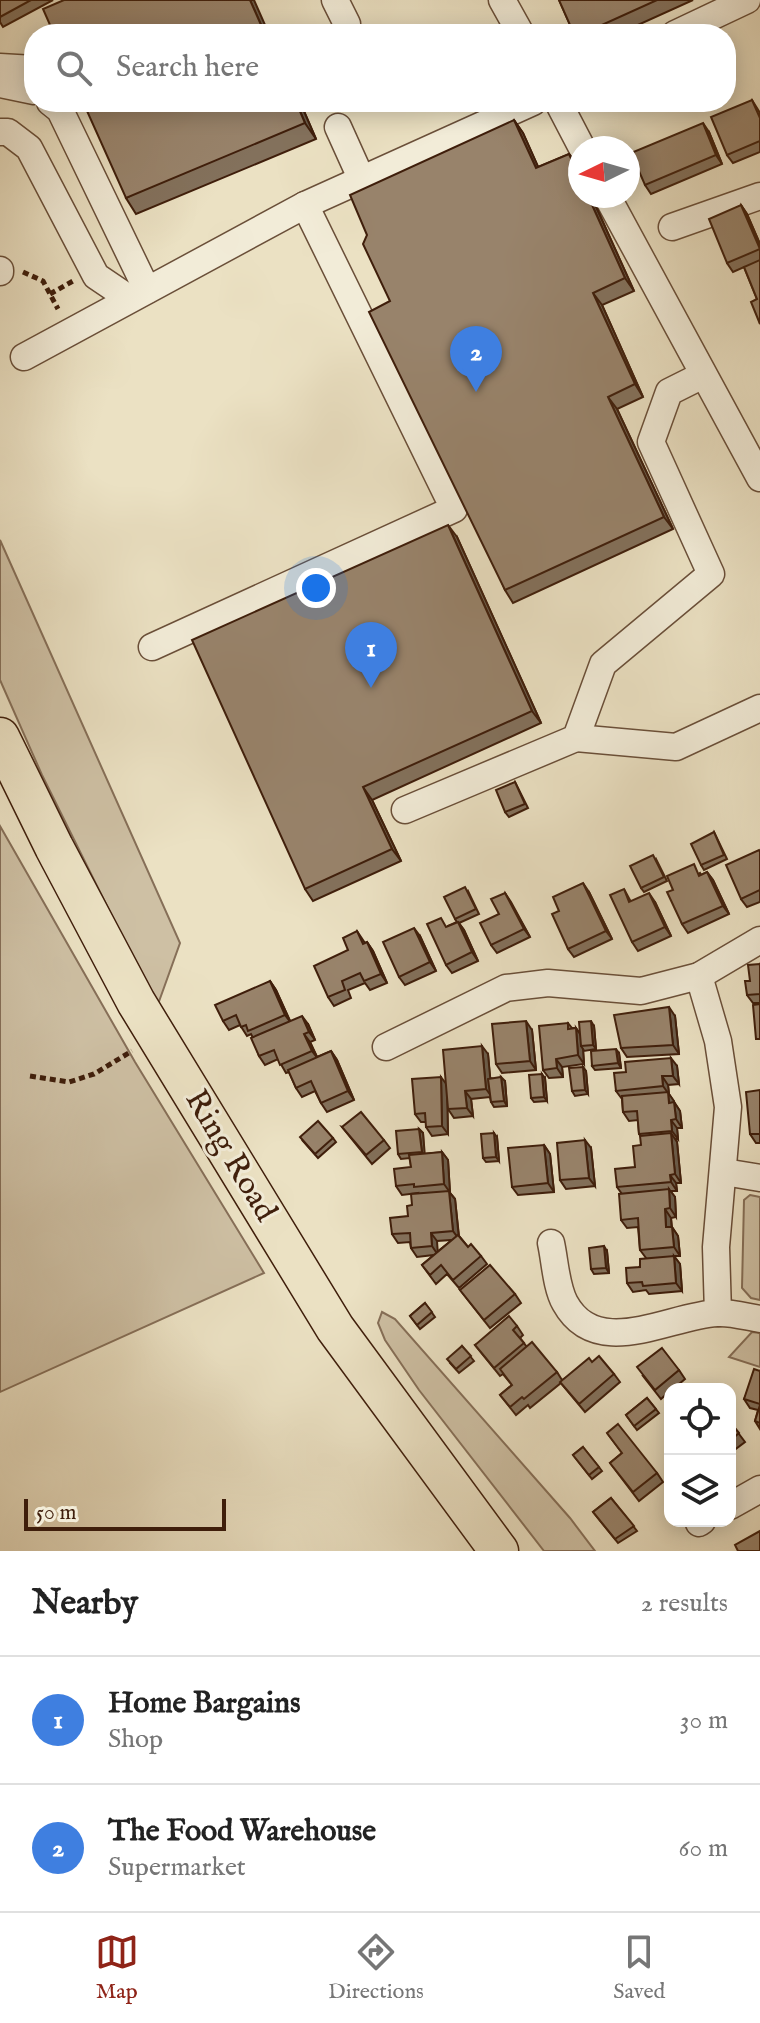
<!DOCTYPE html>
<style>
:root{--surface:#fff;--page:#f2f2f2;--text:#222;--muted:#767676;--line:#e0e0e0;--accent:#8f2418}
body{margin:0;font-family:"IM FELL English",serif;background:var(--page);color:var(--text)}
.controls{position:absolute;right:24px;bottom:24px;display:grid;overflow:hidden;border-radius:16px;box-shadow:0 4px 20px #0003}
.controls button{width:72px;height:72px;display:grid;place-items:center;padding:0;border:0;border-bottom:2px solid var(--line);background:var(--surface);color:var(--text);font:40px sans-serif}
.compass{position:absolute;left:568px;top:136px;width:72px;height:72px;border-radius:50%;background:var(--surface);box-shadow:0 4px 20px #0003;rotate:265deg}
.scale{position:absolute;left:24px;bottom:20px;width:202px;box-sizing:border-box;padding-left:8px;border:4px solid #3f1e0b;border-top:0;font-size:22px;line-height:28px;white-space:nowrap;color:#3f1e0b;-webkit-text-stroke:6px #f2ecd8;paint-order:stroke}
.you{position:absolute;left:316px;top:588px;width:28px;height:28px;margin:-20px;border:6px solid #fff;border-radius:50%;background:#1a73e8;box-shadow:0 0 0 12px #1a73e833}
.badge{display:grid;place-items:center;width:52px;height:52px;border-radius:50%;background:var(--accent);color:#fff;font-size:26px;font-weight:700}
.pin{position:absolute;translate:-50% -66px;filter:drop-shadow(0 2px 4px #0008)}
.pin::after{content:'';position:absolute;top:42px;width:28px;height:24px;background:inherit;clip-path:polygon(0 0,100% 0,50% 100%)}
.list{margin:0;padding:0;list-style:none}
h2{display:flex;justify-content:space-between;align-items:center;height:104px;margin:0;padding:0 32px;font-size:34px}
h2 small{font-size:26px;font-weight:400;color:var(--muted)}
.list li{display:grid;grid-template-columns:52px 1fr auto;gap:24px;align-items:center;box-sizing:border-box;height:128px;padding:0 32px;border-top:2px solid var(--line)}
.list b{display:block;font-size:30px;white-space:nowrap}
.list p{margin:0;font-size:26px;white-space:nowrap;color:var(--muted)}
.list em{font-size:26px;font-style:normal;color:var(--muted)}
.icon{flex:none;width:44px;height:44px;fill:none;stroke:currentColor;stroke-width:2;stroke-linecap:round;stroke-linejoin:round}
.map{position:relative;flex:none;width:760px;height:1551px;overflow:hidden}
.search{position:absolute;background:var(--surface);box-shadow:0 4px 20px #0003;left:24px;right:24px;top:24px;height:88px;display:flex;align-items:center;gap:20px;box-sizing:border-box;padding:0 28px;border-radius:32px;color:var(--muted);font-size:30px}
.sheet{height:360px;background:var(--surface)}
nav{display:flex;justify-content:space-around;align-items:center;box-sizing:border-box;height:112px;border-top:2px solid var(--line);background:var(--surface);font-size:22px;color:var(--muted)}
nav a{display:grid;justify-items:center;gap:4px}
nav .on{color:var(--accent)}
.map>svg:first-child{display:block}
.green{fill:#cec0a4;stroke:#866f58;stroke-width:2}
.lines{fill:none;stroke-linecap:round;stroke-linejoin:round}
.minor-casing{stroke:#6a4f39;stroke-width:29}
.highway-casing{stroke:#3f1e0b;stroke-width:41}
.path{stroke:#3f1e0b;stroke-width:5;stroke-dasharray:6 4;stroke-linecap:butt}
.minor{stroke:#f2ecd8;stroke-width:26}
.highway{stroke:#ebe1c3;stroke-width:38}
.wall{fill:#83715c;stroke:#3f1e0b;stroke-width:2;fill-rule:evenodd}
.shaded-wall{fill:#6a5c4b;stroke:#3f1e0b;stroke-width:2}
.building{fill:#98836b;stroke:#3f1e0b;stroke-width:2}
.labels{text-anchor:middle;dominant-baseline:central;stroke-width:6;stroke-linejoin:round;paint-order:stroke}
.street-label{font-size:32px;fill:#3f1e0b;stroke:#f2ecd8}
</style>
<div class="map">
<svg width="760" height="1551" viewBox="0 0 760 1551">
<rect width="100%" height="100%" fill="#ebe1c3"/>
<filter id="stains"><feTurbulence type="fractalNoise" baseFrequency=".0025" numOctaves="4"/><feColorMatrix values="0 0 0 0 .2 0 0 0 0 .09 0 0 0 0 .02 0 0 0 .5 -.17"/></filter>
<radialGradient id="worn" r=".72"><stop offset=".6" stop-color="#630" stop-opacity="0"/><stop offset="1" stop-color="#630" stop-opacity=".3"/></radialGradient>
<!-- green -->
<g class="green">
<path d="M0 540 180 943 157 1007 42 775 0 680Z"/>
<path d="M0 826 135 1062 264 1273 0 1392Z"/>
<path d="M750 1195 760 1197V1300L751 1298 742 1288 744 1200Z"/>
<path d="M382 1312 395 1319 570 1518 595 1551H544L419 1390 385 1340 378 1323Z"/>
<path d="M752 1332 760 1333V1367L729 1357Z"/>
</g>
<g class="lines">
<!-- minor casing -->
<g class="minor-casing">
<g id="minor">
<path d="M335 0 347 24"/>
<path d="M502 0 521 34"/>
<path d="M675 34 747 0"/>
<path d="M0 67 34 69"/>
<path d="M0 84 34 91"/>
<path d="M50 102 60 110 147 290"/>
<path d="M558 102 582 148"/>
<path d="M338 127 361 178"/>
<path d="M0 132H8L29 148 96 276 130 299"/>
<path d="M607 196 760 478"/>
<path d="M672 227 760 196"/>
<path d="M0 270V272"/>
<path d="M24 357 305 205 533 102"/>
<path d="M152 647 454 509 305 205"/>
<path d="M576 738 676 747 760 708"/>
<path d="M405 810 576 738 603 664 711 574 651 442 669 392 703 375"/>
<path d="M699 976 718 1041 728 1107 716 1247 718 1313"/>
<path d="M386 1047 506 988 548 983 641 991 699 976 760 940"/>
<path d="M724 1172 760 1178"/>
<path d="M551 1243C555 1261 556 1287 565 1303 597 1361 668 1316 717 1313 731 1312 747 1317 760 1319"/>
<path d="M730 1506 760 1489"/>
<path d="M699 1523 702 1521"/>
</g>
</g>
<!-- highway casing -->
<g class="highway-casing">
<path id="highway" d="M0 737 54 847 136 1002 335 1328 499 1551"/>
</g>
<!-- path -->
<g class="path">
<path d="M23 272 43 281 58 309"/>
<path d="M50 294 73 281"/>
<path d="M30 1076 69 1082 94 1074 132 1051"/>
</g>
<!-- minor -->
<use href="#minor" class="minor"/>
<!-- highway -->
<use href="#highway" class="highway"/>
</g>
<!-- wall -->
<g class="wall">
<path d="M0 0H53L3 27 0 22Z"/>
<path d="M559 0H693L618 34H574Z"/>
<path d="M752 100 760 113V152L733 163 727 155Z"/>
<path d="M300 102 316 139 136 214 126 198Z"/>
<path d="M514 120 523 133 538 167 569 154 578 166 634 291 602 305 643 397 617 409 673 529 513 603 505 590 390 301Z"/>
<path d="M709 132 722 164 651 194 645 185Z"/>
<path d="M741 205 747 214 760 244V324L757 299 744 267 733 272 727 263Z"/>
<path d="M457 537 541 723 372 800 401 861 313 901 305 889Z"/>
<path d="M515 782 528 808 509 817 505 812Z"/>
<path d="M714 832 727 859 704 870 701 865Z"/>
<path d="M760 852V902L747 907 741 899Z"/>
<path d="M656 859 667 881 644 892 641 888Z"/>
<path d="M707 872 713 880 729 914 688 933 682 924 673 890 700 873 701 875Z"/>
<path d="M624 889 631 902H655L671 936 638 951 632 942Z"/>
<path d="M468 891 479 914 459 923 464 930 478 961 452 973 446 965 448 926 457 922 455 919Z"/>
<path d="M589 892 612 939 574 957 568 949 559 911Z"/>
<path d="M505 893 530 937 497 953 491 945Z"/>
<path d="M357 931 365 943 367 942 373 951 387 983 370 990 365 983 348 990 351 998 334 1006 328 997Z"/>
<path d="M420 936 436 971 405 985 399 977Z"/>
<path d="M760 964V1003H753L747 995 750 981Z"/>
<path d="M270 981 276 990 290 1021 308 1024 315 1040 310 1042 317 1057 331 1051 337 1060 354 1100 327 1112 321 1103 315 1091 302 1097 296 1088 289 1072 286 1073 278 1059 265 1065 259 1056 253 1038 251 1034 247 1036 240 1025 229 1030 223 1021Z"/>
<path d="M675 1016 679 1054 627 1057 621 1048Z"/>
<path d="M568 1023 572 1028H576L580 1034 594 1026 596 1049 584 1051 583 1049 584 1064 562 1067 563 1077 549 1078 543 1070Z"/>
<path d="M532 1030 536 1070 502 1073 496 1064Z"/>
<path d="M619 1053 621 1068 595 1070 592 1066Z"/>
<path d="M488 1054 490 1078 505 1081 507 1106 494 1107 491 1102 490 1097 471 1099 473 1116 454 1118 448 1109 447 1098 448 1134 432 1136 426 1127V1122H421L415 1114 446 1084Z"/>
<path d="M677 1066 679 1084 668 1085 669 1094 680 1111 682 1128H677L678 1139H676L677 1142 681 1183H676L677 1191H670L675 1197 676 1217 671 1218 672 1227 678 1236 680 1256H674L680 1264 682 1291 649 1294 646 1290 633 1292 627 1283 646 1258 640 1250 638 1227 627 1228 621 1220 622 1194 617 1187 635 1167 641 1145V1136L639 1134 638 1120 629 1121 623 1112 622 1099 616 1091Z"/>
<path d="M583 1067 586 1071 588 1094 575 1096 572 1091Z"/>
<path d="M545 1078 547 1101 534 1102 531 1098Z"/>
<path d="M760 1090V1143H756L750 1134Z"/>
<path d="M342 1127 384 1140 390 1148 372 1164Z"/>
<path d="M419 1129 423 1133 424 1154 442 1152 448 1160 450 1193 455 1199 459 1236 468 1247 481 1256 487 1264 459 1288 447 1274 436 1284 422 1265 434 1255 417 1257 411 1248 410 1242 398 1243 392 1234 408 1216 418 1193 402 1195 396 1186 411 1167 410 1158 401 1159 398 1154ZM452 1240 437 1252V1241Z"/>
<path d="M497 1137 499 1161 486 1162 483 1158Z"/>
<path d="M333 1138 336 1142 318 1158 303 1141Z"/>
<path d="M544 1145 550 1154 554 1192 518 1195 512 1187Z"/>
<path d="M591 1148 595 1186 566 1189 560 1180Z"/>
<path d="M607 1251 609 1273 594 1274 591 1269Z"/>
<path d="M460 1290 515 1294 521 1303 490 1328Z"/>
<path d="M425 1303 435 1317 420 1329 410 1316Z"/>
<path d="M517 1326 523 1335 520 1338 527 1347 557 1372 562 1380 592 1362 614 1374 620 1382 585 1412 561 1383 530 1408 528 1405 516 1415 500 1395 512 1385 503 1374 500 1376 475 1345Z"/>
<path d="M462 1346 474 1361 459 1373 450 1363Z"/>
<path d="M679 1370 685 1379 673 1389H670V1391L661 1399 643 1376Z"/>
<path d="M760 1371V1429L755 1421 758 1410 750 1408 744 1399Z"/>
<path d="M647 1398 659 1413 637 1430 626 1415Z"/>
<path d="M730 1422 745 1442 733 1451 730 1447Z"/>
<path d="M607 1433 657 1473 663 1482 639 1501 610 1463 622 1453Z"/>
<path d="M583 1447 602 1471 592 1479 573 1455Z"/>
<path d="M611 1498 637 1531 618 1543 593 1512Z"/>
</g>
<!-- shaded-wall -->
<g class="shaded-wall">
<path d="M250 0H254L269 34H265Z"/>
<path d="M296 102H300L316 139 305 123Z"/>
<path d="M514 120 523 133 544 180 536 168Z"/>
<path d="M703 123 709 132 722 164 716 155Z"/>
<path d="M569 154 578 166 580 171V178Z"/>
<path d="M588 196H591L634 291 625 278Z"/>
<path d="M741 205 747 214 760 244V249Z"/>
<path d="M593 293 602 305 643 397 635 384Z"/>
<path d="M608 397 617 409 673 529 664 517Z"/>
<path d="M448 525 457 537 541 723 532 711Z"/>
<path d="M363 787 372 800 401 861 392 849Z"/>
<path d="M707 872 713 880 729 914 723 906Z"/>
<path d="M583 883 589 892 612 939 606 931Z"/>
<path d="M505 893 511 902 530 937 524 929Z"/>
<path d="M649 893 655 902 671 936 665 927Z"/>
<path d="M458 922 464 930 478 961 472 952Z"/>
<path d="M414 928 420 936 436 971 430 962Z"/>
<path d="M367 942 373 951 387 983 381 974Z"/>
<path d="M270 981 276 990 291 1023 285 1015Z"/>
<path d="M669 1007 675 1016 679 1054 673 1045Z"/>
<path d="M302 1016 308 1024 315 1040 309 1032Z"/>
<path d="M526 1021 532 1030 536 1070 530 1061Z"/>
<path d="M591 1021 594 1026 596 1049 593 1045Z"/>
<path d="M576 1028 582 1037 581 1046 583 1049 584 1064 578 1055Z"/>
<path d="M304 1034 310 1042 318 1059 312 1051Z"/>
<path d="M482 1046 488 1054 492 1097 486 1089Z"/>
<path d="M616 1049 619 1053 621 1068 618 1063Z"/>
<path d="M331 1051 337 1060 354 1100 348 1091Z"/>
<path d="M671 1058 677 1066 679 1084 673 1076Z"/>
<path d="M556 1059 562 1067 563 1077 557 1068Z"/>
<path d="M583 1067 586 1071 588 1094 585 1090Z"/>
<path d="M542 1074 545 1078 547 1101 544 1097Z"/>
<path d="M662 1076 668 1085 669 1094 674 1101 675 1111 669 1103 668 1093 663 1086Z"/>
<path d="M441 1077 447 1085 448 1134 442 1126Z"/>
<path d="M501 1077 505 1081 507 1106 504 1101Z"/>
<path d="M465 1091 471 1099 473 1116 467 1108Z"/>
<path d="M674 1102 680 1111 682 1128 676 1119Z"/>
<path d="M671 1120 677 1128 678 1139 672 1131Z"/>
<path d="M419 1129 423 1133 425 1157 422 1152Z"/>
<path d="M494 1133 497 1137 499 1161 496 1157Z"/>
<path d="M671 1133 677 1142 681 1183 675 1174Z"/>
<path d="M585 1140 591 1148 595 1186 589 1178Z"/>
<path d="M544 1145 550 1154 554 1192 548 1183Z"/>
<path d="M442 1152 448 1160 450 1193 455 1199 459 1239 453 1231 449 1191 444 1184Z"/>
<path d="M670 1175 676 1183 677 1191 671 1182Z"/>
<path d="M669 1189 675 1197 676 1217 670 1208Z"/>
<path d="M665 1209 671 1218 672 1236 666 1227Z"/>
<path d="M672 1227 678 1236 680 1256 674 1247Z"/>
<path d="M431 1233 437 1241 438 1255 432 1246Z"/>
<path d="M604 1246 607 1251 609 1273 606 1268Z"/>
<path d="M674 1256 680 1264 682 1291 676 1283Z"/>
</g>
<!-- building -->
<g class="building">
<path d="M0 0H31L0 17Z"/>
<path d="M64 0H250L265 34H54L43 9Z"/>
<path d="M559 0H657L582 34H574Z"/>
<path d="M752 100 760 118V141L727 155 711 117Z"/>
<path d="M83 102H296L305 123 126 198Z"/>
<path d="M514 120 536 168 569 154 580 178V196H588L625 278 593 293 635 384 608 397 664 517 505 590 369 312 390 301 363 244 367 235 350 195Z"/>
<path d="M703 123 716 155 645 185 631 153Z"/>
<path d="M741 205 760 249 727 263 709 219Z"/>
<path d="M760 260V324L751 302 757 299 744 267Z"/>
<path d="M448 525 532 711 363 787 392 849 305 889 192 640Z"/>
<path d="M515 782 525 804 505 812 496 790Z"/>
<path d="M714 832 724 855 701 865 691 844Z"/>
<path d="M759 850 760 852V890L741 899 726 865Z"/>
<path d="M653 855 664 877 641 888 630 866Z"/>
<path d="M694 864 699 876 707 872 723 906 682 924 667 892 673 890 667 876Z"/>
<path d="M583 883 606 931 568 949 552 914 559 911 553 897Z"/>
<path d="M465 887 476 909 455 919 444 897Z"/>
<path d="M624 889 629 902 649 893 665 927 632 942 610 895Z"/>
<path d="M505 893 524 929 491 945 480 923 499 914 491 899Z"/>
<path d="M441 918 446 927 458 922 472 952 446 965 427 924Z"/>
<path d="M414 928 430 962 399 977 383 942Z"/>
<path d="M357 931 363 944 367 942 381 974 364 981 360 973 342 981 345 990 328 997 314 966 348 950 343 938Z"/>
<path d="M760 964V994L747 995 745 981H750L748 965Z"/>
<path d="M270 981 285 1015 248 1031 246 1025 241 1027 236 1015 223 1021 215 1005Z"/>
<path d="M760 1004V1039H756L753 1005Z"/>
<path d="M669 1007 673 1045 621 1048 614 1015Z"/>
<path d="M302 1016 309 1032 304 1034 312 1051 280 1065 274 1050 259 1056 251 1038Z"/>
<path d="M526 1021 530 1061 496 1064 492 1024Z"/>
<path d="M591 1021 593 1045 581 1046 579 1022Z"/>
<path d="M568 1023V1029L576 1028 578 1055 556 1059 557 1068 543 1070 539 1026Z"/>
<path d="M482 1046 486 1089 465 1091 467 1108 448 1109 443 1050Z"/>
<path d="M616 1049 618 1063 592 1066 591 1051Z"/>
<path d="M331 1051 348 1091 321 1103 311 1081 296 1088 288 1070Z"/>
<path d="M671 1058 673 1076H662L663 1086 616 1091 614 1073 626 1072 625 1062Z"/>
<path d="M583 1067 585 1090 572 1091 569 1068Z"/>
<path d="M542 1074 544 1097 531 1098 529 1075Z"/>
<path d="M441 1077 442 1126 426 1127 425 1113 415 1114 412 1079Z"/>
<path d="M501 1077 504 1101 491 1102 488 1079Z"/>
<path d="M760 1090V1134H750L746 1092Z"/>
<path d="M668 1092 669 1103 674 1102 676 1119 671 1120 672 1131 639 1134 637 1111 623 1112 622 1096Z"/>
<path d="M361 1112 384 1140 366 1155 342 1127Z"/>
<path d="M318 1121 333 1138 315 1154 300 1137Z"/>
<path d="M419 1129 422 1152 398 1154 396 1131Z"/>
<path d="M494 1133 496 1157 483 1158 481 1134Z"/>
<path d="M671 1133 675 1174 670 1175 671 1182 617 1187 615 1169 635 1167 633 1146 641 1145 640 1136Z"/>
<path d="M585 1140 589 1178 560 1180 557 1143Z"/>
<path d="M544 1145 548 1183 512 1187 508 1148Z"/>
<path d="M442 1152 444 1184 414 1187V1184L396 1186 394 1169 411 1167 409 1155Z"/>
<path d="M669 1189 670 1208 665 1209 666 1227H672L674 1247 640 1250 638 1218 621 1220 619 1194Z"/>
<path d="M449 1191 453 1231 431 1233 432 1246 411 1248 410 1233 392 1234 390 1218 408 1216 407 1206 412 1205 411 1194Z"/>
<path d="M458 1235 468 1247 471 1244 481 1256 453 1280 441 1265 430 1275 422 1265Z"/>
<path d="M604 1246 606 1268 591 1269 589 1248Z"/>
<path d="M674 1256 676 1283 643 1286 642 1282 627 1283 626 1268 640 1267V1259Z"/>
<path d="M490 1265 515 1294 484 1320 460 1290Z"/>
<path d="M425 1303 432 1312 417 1325 410 1316Z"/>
<path d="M509 1316 517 1326 513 1330 524 1343 494 1368 475 1345Z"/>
<path d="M532 1342 557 1372 524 1399 522 1397 510 1407 500 1395 512 1385 500 1369Z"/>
<path d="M462 1346 471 1356 456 1369 447 1359Z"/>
<path d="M662 1348 679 1370 655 1390 637 1367Z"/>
<path d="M599 1356 614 1374 579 1404 560 1382 589 1358 592 1362Z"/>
<path d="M754 1369 760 1371V1404L744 1399Z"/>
<path d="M647 1398 656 1409 634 1426 626 1415Z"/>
<path d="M760 1405V1423L755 1421Z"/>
<path d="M730 1422 739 1433 730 1441Z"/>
<path d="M618 1424 657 1473 633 1492 610 1463 622 1453 607 1433Z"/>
<path d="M583 1447 599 1467 589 1475 573 1455Z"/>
<path d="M611 1498 634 1526 615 1539 593 1512Z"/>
<path d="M760 1531V1551H738L735 1545Z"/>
</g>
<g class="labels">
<!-- street labels -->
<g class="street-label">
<text transform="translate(230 1156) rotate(59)">Ring Road</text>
</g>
</g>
<rect width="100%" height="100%" filter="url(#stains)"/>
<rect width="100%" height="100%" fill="url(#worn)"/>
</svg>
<div class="controls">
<button><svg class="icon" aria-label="locate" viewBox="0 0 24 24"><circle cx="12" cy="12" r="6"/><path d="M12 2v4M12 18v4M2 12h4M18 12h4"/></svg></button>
<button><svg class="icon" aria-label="layers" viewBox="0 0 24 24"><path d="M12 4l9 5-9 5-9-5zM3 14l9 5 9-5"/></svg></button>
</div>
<svg class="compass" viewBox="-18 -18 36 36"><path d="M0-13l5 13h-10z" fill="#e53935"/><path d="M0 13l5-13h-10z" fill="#767676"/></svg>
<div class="scale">50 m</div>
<div class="you"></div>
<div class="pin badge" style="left:371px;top:688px;background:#3f7fe0">1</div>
<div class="pin badge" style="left:476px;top:392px;background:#3f7fe0">2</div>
<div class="search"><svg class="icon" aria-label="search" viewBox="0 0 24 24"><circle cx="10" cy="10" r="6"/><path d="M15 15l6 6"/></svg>Search here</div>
</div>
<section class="sheet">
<h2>Nearby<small>2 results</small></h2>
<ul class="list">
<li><span class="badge" style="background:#3f7fe0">1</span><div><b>Home Bargains</b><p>Shop</p></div><em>30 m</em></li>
<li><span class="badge" style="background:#3f7fe0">2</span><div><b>The Food Warehouse</b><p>Supermarket</p></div><em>60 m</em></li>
</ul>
</section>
<nav>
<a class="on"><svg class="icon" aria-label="map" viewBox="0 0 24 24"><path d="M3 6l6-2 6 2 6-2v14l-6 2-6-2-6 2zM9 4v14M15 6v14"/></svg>Map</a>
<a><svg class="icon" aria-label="directions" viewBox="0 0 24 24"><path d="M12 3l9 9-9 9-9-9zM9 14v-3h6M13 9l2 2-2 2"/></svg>Directions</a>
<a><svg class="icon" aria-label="saved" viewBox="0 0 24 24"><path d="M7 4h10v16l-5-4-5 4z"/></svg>Saved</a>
</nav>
